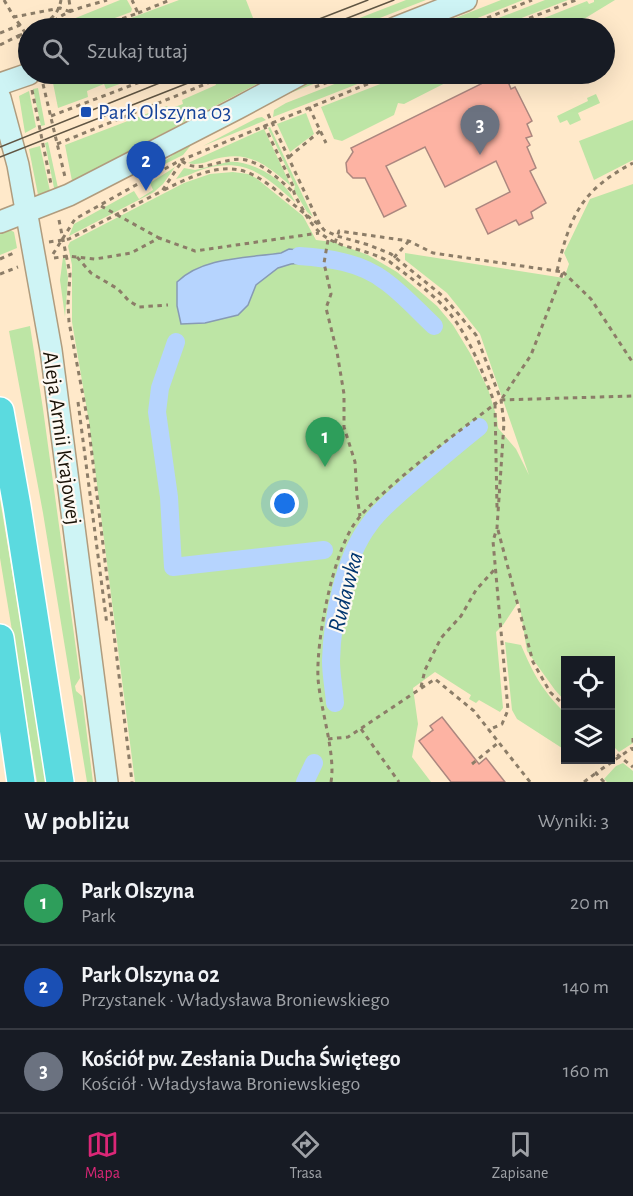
<!DOCTYPE html>
<html lang="pl">
<meta charset="utf-8">
<style>
:root{--surface:#171b24;--page:#242831;--text:#f1f3f6;--muted:#9ea1a6;--line:#363941;--accent:#db2777}
body{margin:0;font-family:"Alegreya Sans",sans-serif;background:var(--page);color:var(--text)}
.controls{position:absolute;right:18px;bottom:18px;display:grid;overflow:hidden;border-radius:0px;box-shadow:0 6px 24px #0002}
.controls button{width:54px;height:54px;display:grid;place-items:center;padding:0;border:0;border-bottom:2px solid var(--line);background:var(--surface);color:var(--text);font:30px sans-serif}
.you{position:absolute;left:285px;top:504px;width:21px;height:21px;margin:-15px;border:4px solid #fff;border-radius:50%;background:#1a73e8;box-shadow:0 0 0 9px #1a73e833}
.badge{display:grid;place-items:center;width:39px;height:39px;border-radius:50%;background:var(--accent);color:#fff;font-size:20px;font-weight:700}
.pin{position:absolute;translate:-50% -50px;filter:drop-shadow(0 2px 3px #0008)}
.pin::after{content:'';position:absolute;top:32px;width:21px;height:18px;background:inherit;clip-path:polygon(0 0,100% 0,50% 100%)}
.list{margin:0;padding:0;list-style:none}
h2{display:flex;justify-content:space-between;align-items:center;height:78px;margin:0;padding:0 24px;font-size:26px}
h2 small{font-size:20px;font-weight:400;color:var(--muted)}
.list li{display:grid;grid-template-columns:39px 1fr auto;gap:18px;align-items:center;box-sizing:border-box;height:84px;padding:0 24px;border-top:2px solid var(--line)}
.list b{display:block;font-size:22px;white-space:nowrap}
.list p{margin:0;font-size:20px;white-space:nowrap;color:var(--muted)}
.list em{font-size:20px;font-style:normal;color:var(--muted)}
.icon{flex:none;width:33px;height:33px;fill:none;stroke:currentColor;stroke-width:2;stroke-linecap:round;stroke-linejoin:round}
.map{position:relative;flex:none;width:633px;height:782px;overflow:hidden}
.search{position:absolute;background:var(--surface);box-shadow:0 6px 24px #0002;left:18px;right:18px;top:18px;height:66px;display:flex;align-items:center;gap:15px;box-sizing:border-box;padding:0 21px;border-radius:33px;color:var(--muted);font-size:22px}
.sheet{height:330px;background:var(--surface)}
nav{display:flex;justify-content:space-around;align-items:center;box-sizing:border-box;height:84px;border-top:2px solid var(--line);background:var(--surface);font-size:16px;color:var(--muted)}
nav a{display:grid;justify-items:center;gap:3px}
nav .on{color:var(--accent)}
.map>svg:first-child{display:block}
.green{fill:#bde5a5}
.water{fill:#b6d4fe;stroke:#879ab4;stroke-width:1.5}
.lines{fill:none;stroke-linecap:round;stroke-linejoin:round}
.canal{stroke:#b6d4fe;stroke-width:18}
.building{fill:#fdb3a3;stroke:#ac877f;stroke-width:1.5}
.secondary-casing{stroke:#b09c7e;stroke-width:24}
.highway-casing{stroke:#fff;stroke-width:30}
.path{stroke:#8c7d68;stroke-width:3;stroke-dasharray:4.5 4.5;stroke-linecap:butt}
.secondary{stroke:#cef4f5;stroke-width:21}
.highway{stroke:#5bdadf;stroke-width:27}
.tram{stroke:#605543;stroke-width:1.5}
.transit-dot{fill:#1a4fb4;stroke:#fef9f3;stroke-width:2}
.labels{text-anchor:middle;dominant-baseline:central;stroke-width:4.5;stroke-linejoin:round;paint-order:stroke}
.transit-label{font-size:22px;fill:#164399;stroke:#fef9f3;text-anchor:start}
.street-label{font-size:22px;fill:#181106;stroke:#fef9f3}
.water-label{font-size:24px;font-style:italic;fill:#013670;stroke:#fef9f3}
</style>
<div class="map">
<svg width="633" height="782" viewBox="0 0 633 782">
<rect width="100%" height="100%" fill="#ffe9ca"/>
<!-- green -->
<g class="green">
<path d="M120 0H127L132 9 131 12 88 28H51Z"/>
<path d="M179 0H246L257 28H104Z"/>
<path d="M406 0H426L354 28H334Z"/>
<path d="M501 0H523L452 28H430Z"/>
<path d="M545 0H568L496 28H473Z"/>
<path d="M594 0H615L569 28 570 21 556 28H519L587 1 589 4 594 2Z"/>
<path d="M87 74H147L106 89 104 84 87 91 88 97 58 108 53 83Z"/>
<path d="M221 74H276L72 181 65 145 167 106 169 109 183 104 182 100 216 85 213 77Z"/>
<path d="M321 74H339L280 97 241 117 192 144 183 155 151 171 192 141Z"/>
<path d="M360 74H383L273 117 274 110 286 103Z"/>
<path d="M406 74H463L404 104 398 103 394 115 342 141 334 139 321 107Z"/>
<path d="M38 88 45 125 41 126 33 89Z"/>
<path d="M29 91 36 127 25 133 19 96Z"/>
<path d="M596 94 600 103 578 113 581 120 570 125 567 120 560 123 557 116 588 101 587 98Z"/>
<path d="M306 113 314 134 290 152 277 124Z"/>
<path d="M262 117 266 120 203 146 257 118Z"/>
<path d="M633 120V160L594 180 579 141Z"/>
<path d="M270 127 313 217 307 212 294 190 295 186 268 128Z"/>
<path d="M264 129 291 186C266 165 250 150 215 159 206 162 197 166 188 163Z"/>
<path d="M48 142 58 188H54L45 143Z"/>
<path d="M40 146 50 191 38 195 29 149Z"/>
<path d="M228 162C252 160 286 180 295 202 266 177 248 158 207 168 196 171 186 177 176 179L184 168 195 170Z"/>
<path d="M175 167 163 184 154 192 69 236 74 224 134 191 139 199 153 190 150 183Z"/>
<path d="M233 172 248 174 256 178 303 216 316 240 333 242 368 255 397 272 437 306 453 325 470 353 488 389 497 418 498 428 516 449 529 475 480 334 447 293 405 260V253L564 278 569 264 564 253 590 199 633 184V743L619 752 611 744 610 660H566L565 701 555 690 527 651 519 601 503 625 496 632 503 708 500 712 479 700 476 703 469 699 471 695 435 672 413 688 418 724 412 757 431 782H135L89 422 72 322V265L68 246 70 242 184 183 210 174Z"/>
<path d="M10 230 14 232 17 248 0 255V234Z"/>
<path d="M63 257 65 258 68 278 65 317 60 280Z"/>
<path d="M30 326 43 409 80 678 75 686 76 691 82 696 93 782H87L43 513 9 331Z"/>
<path d="M0 499 47 782H37L0 558Z"/>
<path d="M505 642 521 645C534 675 542 690 565 713V750L517 719 512 710Z"/>
<path d="M623 763 633 771V782H607L604 779 616 766Z"/>
</g>
<!-- water -->
<path class="water" d="M289 249 316 252 324 256 323 261 291 264 278 268 256 285 248 305 238 315 205 323 181 324 177 306V282C202 257 247 258 281 253Z"/>
<g class="lines">
<!-- canal -->
<g class="canal">
<path d="M299 256C328 258 360 262 385 281 402 293 418 311 434 326"/>
<path d="M176 342 160 388 157 412 169 497 173 567 324 550"/>
<path d="M335 703C334 689 331 675 331 661 332 619 344 558 369 525 379 510 395 498 408 486 432 466 455 446 479 427"/>
<path d="M305 782 314 763"/>
</g>
</g>
<!-- building -->
<g class="building">
<path d="M476 74H500L504 81 507 79 511 89 515 87 532 121 527 124 532 136 526 138 530 145 527 147 536 168 530 171 546 203 531 212 533 218 519 225 516 220 488 234 476 209 510 192 496 161 445 187 425 147 386 166 406 206 384 217 365 178H353L347 172 346 163 353 152 351 148 481 84Z"/>
<path d="M442 717 479 764 486 758 505 782H451L419 741 433 730 430 726Z"/>
</g>
<g class="lines">
<!-- secondary casing -->
<g class="secondary-casing">
<g id="secondary">
<path d="M395 28 466 0"/>
<path d="M0 84 29 74"/>
<path d="M0 98 18 165 51 350 107 782"/>
<path d="M0 222 69 195 238 108 301 74"/>
</g>
</g>
<!-- highway casing -->
<g class="highway-casing">
<g id="highway">
<path d="M0 411 17 506 60 782"/>
<path d="M0 638 21 782"/>
</g>
</g>
<!-- path -->
<g class="path">
<path d="M4 0 14 17"/>
<path d="M69 0 71 12"/>
<path d="M138 13 170 0"/>
<path d="M20 25 14 17 60 8 71 12"/>
<path d="M35 28C49 21 58 16 61 0"/>
<path d="M48 28C59 11 88 6 107 0"/>
<path d="M97 28 138 13 132 0"/>
<path d="M462 28 532 0"/>
<path d="M504 28 576 0"/>
<path d="M0 33 20 25 28 37"/>
<path d="M18 36 28 32"/>
<path d="M0 45 18 36 24 58"/>
<path d="M43 84 65 177"/>
<path d="M315 87 350 74"/>
<path d="M32 90 51 184"/>
<path d="M309 107 326 143"/>
<path d="M268 114 320 225 324 230 337 236 369 245 391 254 444 297 476 335 501 400 504 423 497 528 493 541 508 710 502 724 488 730"/>
<path d="M51 116 161 74"/>
<path d="M264 125 293 186C293 194 298 201 302 208 326 254 351 241 390 262"/>
<path d="M57 144 208 83"/>
<path d="M289 157 320 131"/>
<path d="M182 161C200 176 225 155 246 160 265 165 279 179 293 192"/>
<path d="M164 190C247 147 253 175 318 224"/>
<path d="M101 206 159 238"/>
<path d="M59 220 70 274 68 304 69 322 88 422 132 782"/>
<path d="M328 240 324 263 331 294 326 308 337 352 344 394V427L355 462 357 496 360 516"/>
<path d="M409 241 390 262C405 274 420 284 434 297 466 325 480 366 495 404L501 400 633 396"/>
<path d="M49 242 69 239 162 191 182 161"/>
<path d="M335 243 339 231 409 241 433 253 563 272 531 355 501 400"/>
<path d="M53 254 75 219 179 161 392 74"/>
<path d="M77 257 91 273 118 289 129 301 139 307 168 305"/>
<path d="M54 258 68 256 95 259 131 253 159 238 195 251 319 233"/>
<path d="M0 259 14 253"/>
<path d="M557 271C570 216 581 190 633 163"/>
<path d="M563 272 591 299 633 363"/>
<path d="M0 274 18 267"/>
<path d="M78 402 107 625"/>
<path d="M495 404 497 508"/>
<path d="M498 530 533 662 550 692 566 707"/>
<path d="M421 687 425 670 441 638 461 616 476 590 494 570"/>
<path d="M361 729 399 782"/>
<path d="M633 738V751"/>
<path d="M328 739 348 737 435 679 474 711 530 782"/>
<path d="M610 749 633 767"/>
<path d="M472 764 498 743"/>
<path d="M331 782C336 754 320 708 318 678 316 640 333 553 355 523 365 509 378 498 390 487 424 457 459 431 495 404"/>
<path d="M584 782 596 773"/>
<path d="M604 782 596 773 632 748"/>
</g>
<!-- secondary -->
<use href="#secondary" class="secondary"/>
<!-- highway -->
<use href="#highway" class="highway"/>
<!-- tram -->
<g class="tram">
<path d="M296 28 368 0"/>
<path d="M322 28 394 0"/>
<path d="M0 147 182 74"/>
<path d="M0 157 211 74"/>
</g>
</g>
<!-- markers -->
<rect class="transit-dot" x="80" y="106" width="12" height="12" rx="3"/>
<g class="labels">
<!-- transit labels -->
<g class="transit-label">
<text x="98" y="112">Park Olszyna 03</text>
</g>
<!-- street labels -->
<g class="street-label">
<text transform="translate(62 438) rotate(82)">Aleja Armii Krajowej</text>
</g>
<!-- water labels -->
<g class="water-label">
<text transform="translate(346 592) rotate(-76)">Rudawka</text>
</g>
</g>
</svg>
<div class="controls">
<button><svg class="icon" aria-label="locate" viewBox="0 0 24 24"><circle cx="12" cy="12" r="6"/><path d="M12 2v4M12 18v4M2 12h4M18 12h4"/></svg></button>
<button><svg class="icon" aria-label="layers" viewBox="0 0 24 24"><path d="M12 4l9 5-9 5-9-5zM3 14l9 5 9-5"/></svg></button>
</div>
<div class="you"></div>
<div class="pin badge" style="left:325px;top:467px;background:#2e9e5b">1</div>
<div class="pin badge" style="left:146px;top:191px;background:#1a4fb4">2</div>
<div class="pin badge" style="left:480px;top:155px;background:#6b7280">3</div>
<div class="search"><svg class="icon" aria-label="search" viewBox="0 0 24 24"><circle cx="10" cy="10" r="6"/><path d="M15 15l6 6"/></svg>Szukaj tutaj</div>
</div>
<section class="sheet">
<h2>W pobliżu<small>Wyniki: 3</small></h2>
<ul class="list">
<li><span class="badge" style="background:#2e9e5b">1</span><div><b>Park Olszyna</b><p>Park</p></div><em>20 m</em></li>
<li><span class="badge" style="background:#1a4fb4">2</span><div><b>Park Olszyna 02</b><p>Przystanek · Władysława Broniewskiego</p></div><em>140 m</em></li>
<li><span class="badge" style="background:#6b7280">3</span><div><b>Kościół pw. Zesłania Ducha Świętego</b><p>Kościół · Władysława Broniewskiego</p></div><em>160 m</em></li>
</ul>
</section>
<nav>
<a class="on"><svg class="icon" aria-label="map" viewBox="0 0 24 24"><path d="M3 6l6-2 6 2 6-2v14l-6 2-6-2-6 2zM9 4v14M15 6v14"/></svg>Mapa</a>
<a><svg class="icon" aria-label="directions" viewBox="0 0 24 24"><path d="M12 3l9 9-9 9-9-9zM9 14v-3h6M13 9l2 2-2 2"/></svg>Trasa</a>
<a><svg class="icon" aria-label="saved" viewBox="0 0 24 24"><path d="M7 4h10v16l-5-4-5 4z"/></svg>Zapisane</a>
</nav>
